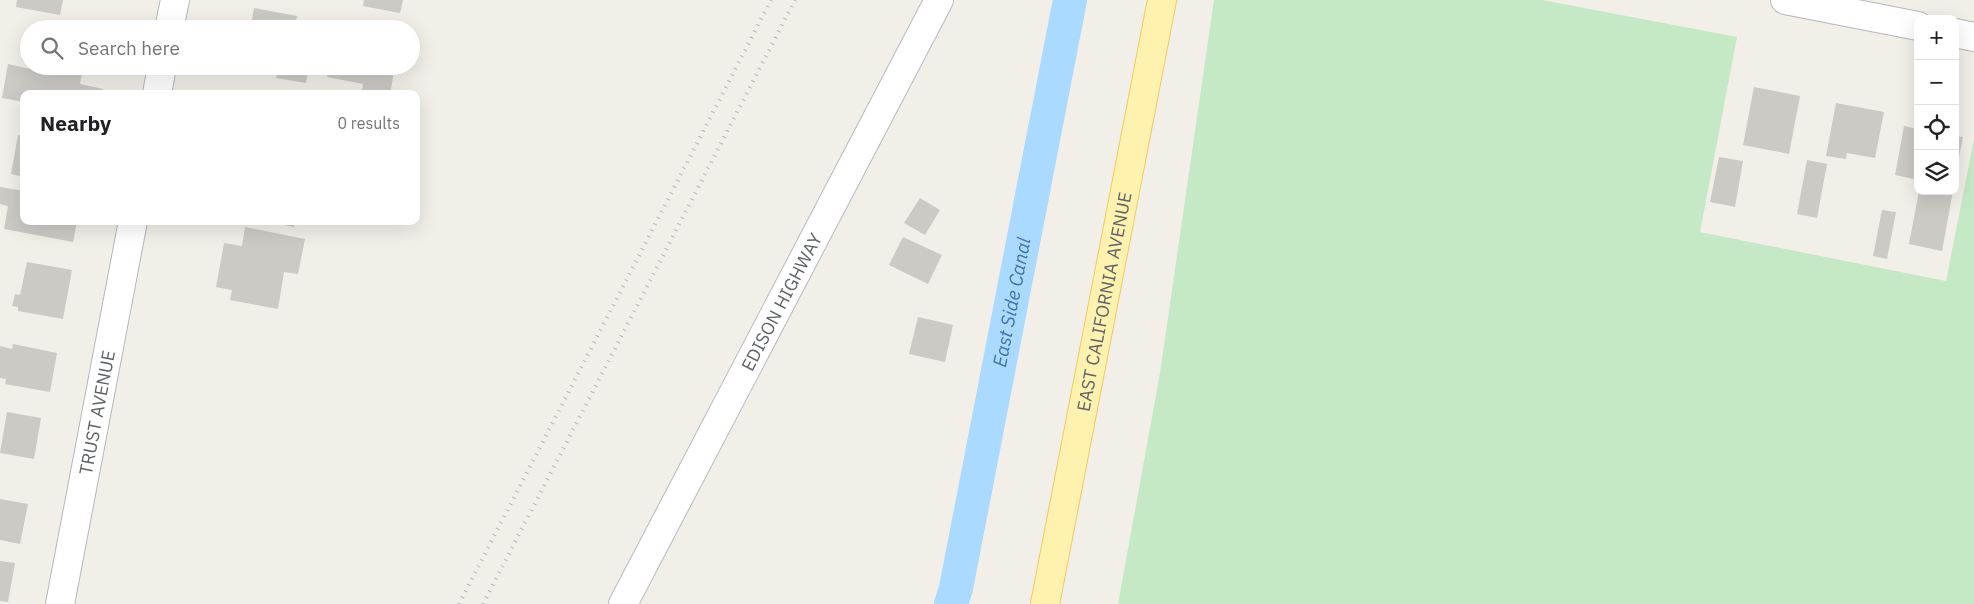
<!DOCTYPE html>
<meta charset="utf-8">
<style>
:root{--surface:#fff;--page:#f2f2f2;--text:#202124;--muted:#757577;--line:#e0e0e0}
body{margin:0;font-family:"IBM Plex Sans",sans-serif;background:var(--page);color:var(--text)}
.controls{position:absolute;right:15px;top:15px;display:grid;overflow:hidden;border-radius:10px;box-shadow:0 5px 20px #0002}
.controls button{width:45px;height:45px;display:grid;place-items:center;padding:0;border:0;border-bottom:1px solid var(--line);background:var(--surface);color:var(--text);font:25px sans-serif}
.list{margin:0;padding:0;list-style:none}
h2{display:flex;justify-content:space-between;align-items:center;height:65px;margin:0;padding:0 20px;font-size:21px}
h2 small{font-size:16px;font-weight:400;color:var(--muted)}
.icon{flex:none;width:28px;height:28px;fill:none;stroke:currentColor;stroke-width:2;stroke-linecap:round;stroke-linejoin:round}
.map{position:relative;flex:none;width:1974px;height:604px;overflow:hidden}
.search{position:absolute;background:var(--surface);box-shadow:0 5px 20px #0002;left:20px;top:20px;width:400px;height:55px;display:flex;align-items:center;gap:12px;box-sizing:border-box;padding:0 18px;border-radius:28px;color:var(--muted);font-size:19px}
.panel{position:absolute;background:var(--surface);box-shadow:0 5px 20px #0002;left:20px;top:90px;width:400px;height:135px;border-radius:10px}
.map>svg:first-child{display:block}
.green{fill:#c5e8c5}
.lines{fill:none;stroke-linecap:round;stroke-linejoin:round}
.canal{stroke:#aadaff;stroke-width:34}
.building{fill:#cccac5}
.minor-casing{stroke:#b5b8bc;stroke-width:30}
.secondary-casing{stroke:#b6babf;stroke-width:30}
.primary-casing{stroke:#f2c960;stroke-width:30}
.minor{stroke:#fff;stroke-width:28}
.secondary{stroke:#fff;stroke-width:28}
.primary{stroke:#fff2af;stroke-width:28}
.rail{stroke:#b6b7b8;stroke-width:4;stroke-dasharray:1 6;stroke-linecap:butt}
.labels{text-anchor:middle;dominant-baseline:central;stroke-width:5;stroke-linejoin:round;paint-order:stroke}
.street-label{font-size:18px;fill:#5f6368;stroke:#fff}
.water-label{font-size:19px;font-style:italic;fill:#4174aa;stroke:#fff}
</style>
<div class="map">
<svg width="1974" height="604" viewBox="0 0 1974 604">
<rect width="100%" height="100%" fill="#f1efe8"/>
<!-- green -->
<path class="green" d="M1214 0H1542L1737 37 1700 232 1946 281 1974 139V604H1118L1160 373Z"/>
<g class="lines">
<!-- canal -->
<path class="canal" id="s1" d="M951 604 956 588 1070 0"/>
</g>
<!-- building -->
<g class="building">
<path d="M17 0H63L60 15 16 7Z"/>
<path d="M364 0H403L400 13 363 6Z"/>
<path d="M254 8 297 16 295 29H250Z"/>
<path d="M337 24 358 28V29H336Z"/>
<path d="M8 64 30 69V66H83L80 84 103 89 102 94H24V102L2 98Z"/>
<path d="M273 66H309L306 83 276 78 278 68Z"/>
<path d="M329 66H395L390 94H361L363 84 327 77Z"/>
<path d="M1754 87 1800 96 1789 154 1743 145Z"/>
<path d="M1836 103 1884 112 1875 158 1847 153 1846 159 1826 156Z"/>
<path d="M1904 126 1918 129V180L1895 175Z"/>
<path d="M18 135 24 136V177L11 174Z"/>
<path d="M1955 136 1963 137 1956 173H1955Z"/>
<path d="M1719 157 1743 161 1735 207 1710 202Z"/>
<path d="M1807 160 1827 164 1817 218 1797 214Z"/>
<path d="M0 187 24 191V221H77L73 242 4 229 8 206 0 204Z"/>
<path d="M1919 191H1953L1942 251 1909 244Z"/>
<path d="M920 198 940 210 925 235 904 223Z"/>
<path d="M1882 210 1896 212 1887 259 1873 256Z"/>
<path d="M267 221H295L294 227Z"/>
<path d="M245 227 305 239 298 274 284 272 278 309 230 300 232 290 216 287 224 243 242 246Z"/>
<path d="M903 237 942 255 928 284 889 265Z"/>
<path d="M27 262 72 270 63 319 18 311V307L12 306 15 294 20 295Z"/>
<path d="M918 317 953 325 945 362 909 354Z"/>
<path d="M13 344 57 353 50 392 5 384 6 379 0 378V346L12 349Z"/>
<path d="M7 412 41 418 34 459 0 453Z"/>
<path d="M0 499 28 504 20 544 0 540Z"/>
<path d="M0 561 15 563 8 602 0 601Z"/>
</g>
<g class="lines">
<!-- minor casing -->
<g class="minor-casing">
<g id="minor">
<path d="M1785 0 1918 26"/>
<path d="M169 29 175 0"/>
<path d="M1955 33 1974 37"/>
<path d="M157 94 162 66"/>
<path id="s2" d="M60 604 133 221"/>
</g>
</g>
<!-- secondary casing -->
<g class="secondary-casing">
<g id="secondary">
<path id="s3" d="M623 604 939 0"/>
</g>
</g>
<!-- primary casing -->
<g class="primary-casing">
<g id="primary">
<path id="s4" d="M1045 604 1162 0"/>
</g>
</g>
<!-- minor -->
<use href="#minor" class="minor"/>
<!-- secondary -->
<use href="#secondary" class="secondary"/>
<!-- primary -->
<use href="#primary" class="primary"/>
<!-- rail -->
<g class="rail">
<path d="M459 604 771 0"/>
<path d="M483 604 795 0"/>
</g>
</g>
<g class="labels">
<!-- street labels -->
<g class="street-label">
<text stroke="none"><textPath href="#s3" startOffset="341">EDISON HIGHWAY</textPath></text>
<text stroke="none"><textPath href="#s4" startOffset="308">EAST CALIFORNIA AVENUE</textPath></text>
<text stroke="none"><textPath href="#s2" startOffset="195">TRUST AVENUE</textPath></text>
</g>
<!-- water labels -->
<g class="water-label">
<text stroke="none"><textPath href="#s1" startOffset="308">East Side Canal</textPath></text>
</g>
</g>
</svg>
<div class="controls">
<button>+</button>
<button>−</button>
<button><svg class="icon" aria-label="locate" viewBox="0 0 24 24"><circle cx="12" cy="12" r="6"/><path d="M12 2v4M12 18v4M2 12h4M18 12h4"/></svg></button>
<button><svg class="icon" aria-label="layers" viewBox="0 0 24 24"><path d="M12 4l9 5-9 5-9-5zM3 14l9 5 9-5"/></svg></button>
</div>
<div class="search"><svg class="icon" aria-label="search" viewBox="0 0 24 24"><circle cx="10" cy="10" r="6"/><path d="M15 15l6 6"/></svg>Search here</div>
<section class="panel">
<h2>Nearby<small>0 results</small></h2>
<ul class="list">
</ul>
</section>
</div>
